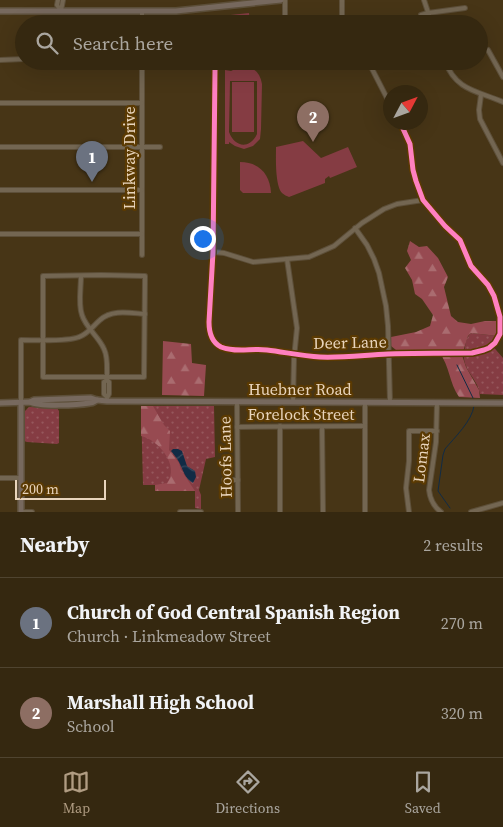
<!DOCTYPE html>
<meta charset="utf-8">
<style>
:root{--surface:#352810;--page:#40341e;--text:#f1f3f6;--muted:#aaa69f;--line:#4f4430;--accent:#b09c82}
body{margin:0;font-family:"Source Serif 4",serif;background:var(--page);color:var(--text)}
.compass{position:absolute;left:383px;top:85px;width:45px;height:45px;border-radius:50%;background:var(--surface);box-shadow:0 5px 20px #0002;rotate:49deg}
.scale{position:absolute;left:15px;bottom:12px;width:91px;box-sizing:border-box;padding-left:5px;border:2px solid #e8d4bc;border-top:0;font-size:14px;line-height:18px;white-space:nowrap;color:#e8d4bc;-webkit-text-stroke:4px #5b3a02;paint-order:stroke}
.you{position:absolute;left:202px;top:238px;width:18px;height:18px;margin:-12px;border:4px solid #fff;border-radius:50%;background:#1a73e8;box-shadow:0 0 0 8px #1a73e833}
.badge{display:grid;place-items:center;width:32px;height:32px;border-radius:50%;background:var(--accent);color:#fff;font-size:16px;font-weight:700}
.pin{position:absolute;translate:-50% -41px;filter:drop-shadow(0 1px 2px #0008)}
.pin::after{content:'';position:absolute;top:26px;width:18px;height:15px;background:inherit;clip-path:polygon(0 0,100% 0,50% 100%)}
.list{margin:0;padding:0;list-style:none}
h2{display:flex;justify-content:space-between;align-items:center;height:65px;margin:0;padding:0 20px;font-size:21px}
h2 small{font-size:16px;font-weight:400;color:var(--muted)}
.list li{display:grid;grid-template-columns:32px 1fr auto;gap:15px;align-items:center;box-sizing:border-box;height:90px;padding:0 20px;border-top:1px solid var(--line)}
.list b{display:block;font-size:19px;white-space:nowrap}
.list p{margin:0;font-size:16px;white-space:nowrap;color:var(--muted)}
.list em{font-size:16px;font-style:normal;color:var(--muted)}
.icon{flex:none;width:28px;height:28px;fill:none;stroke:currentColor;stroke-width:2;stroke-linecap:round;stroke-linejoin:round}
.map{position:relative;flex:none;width:503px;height:512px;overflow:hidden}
.search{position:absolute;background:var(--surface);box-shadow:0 5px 20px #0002;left:15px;right:15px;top:15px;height:55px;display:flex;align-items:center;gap:12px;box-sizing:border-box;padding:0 18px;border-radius:28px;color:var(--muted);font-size:19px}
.sheet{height:245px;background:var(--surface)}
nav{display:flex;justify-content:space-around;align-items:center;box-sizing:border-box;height:70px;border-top:1px solid var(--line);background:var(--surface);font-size:14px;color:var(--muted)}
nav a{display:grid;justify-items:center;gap:2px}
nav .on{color:var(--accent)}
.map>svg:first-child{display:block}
.grass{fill:url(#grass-dots)}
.forest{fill:url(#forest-firs)}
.garden{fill:#853c43;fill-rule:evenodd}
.water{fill:url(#water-waves)}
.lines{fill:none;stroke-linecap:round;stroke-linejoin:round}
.stream{stroke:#112b45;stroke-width:1}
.minor-casing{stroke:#5d4f39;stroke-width:6}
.major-casing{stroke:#5d4f39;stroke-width:8}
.minor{stroke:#736652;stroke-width:4}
.major{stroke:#77695e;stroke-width:5}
.cycleway-casing{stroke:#5b3a02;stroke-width:8}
.cycleway{stroke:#ff80c0;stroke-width:5}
.labels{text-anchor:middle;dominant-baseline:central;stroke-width:4.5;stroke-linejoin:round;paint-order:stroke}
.street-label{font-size:16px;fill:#e8d4bc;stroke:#5b3a02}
</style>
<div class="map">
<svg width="503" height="512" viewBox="0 0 503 512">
<defs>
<pattern id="grass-dots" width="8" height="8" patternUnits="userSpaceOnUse" patternTransform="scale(1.25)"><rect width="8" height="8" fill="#853c43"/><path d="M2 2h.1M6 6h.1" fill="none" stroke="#96575c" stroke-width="1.8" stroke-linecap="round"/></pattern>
<pattern id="forest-firs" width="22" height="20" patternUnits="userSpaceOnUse" patternTransform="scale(1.25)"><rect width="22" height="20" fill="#974a51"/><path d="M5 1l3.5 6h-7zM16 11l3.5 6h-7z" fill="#aa6c70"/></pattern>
<pattern id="water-waves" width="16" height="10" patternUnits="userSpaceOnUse" patternTransform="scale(1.25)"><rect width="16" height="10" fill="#112b45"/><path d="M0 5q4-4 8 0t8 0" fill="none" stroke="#34495e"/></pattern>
</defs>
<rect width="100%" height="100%" fill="#473516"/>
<!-- grass -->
<g class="grass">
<path d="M471 333 498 336 490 343 503 358V395L480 394C477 376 459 369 465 347 466 341 467 337 471 333Z"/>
<path d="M141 406H214L215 457 206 459 199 490 201 495V509L195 508V491H155V485H143Z"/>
<path d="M29 407 57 408 59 411V443L57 444 27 442 24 441 25 411Z"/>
</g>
<!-- forest -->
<g class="forest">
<path d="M410 241 419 247 427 246 438 258 448 277 444 287 451 316 458 322 471 324 485 321H498V336L471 333 468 336 462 355 466 367 479 390 480 398 459 397C449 383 450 366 439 352L425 350H396L391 346V337L416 332 430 326 433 315 422 299 415 294 412 280 405 268 411 260 407 251Z"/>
<path d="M163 341 191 344 192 363 206 365 204 396 162 395Z"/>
<path d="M141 406H153L164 425 170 431 169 450 179 463 181 470 195 491H155V485L167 483C180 466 159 440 141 436Z"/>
</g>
<!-- garden -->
<g class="garden">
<path d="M249 13 250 24H203V18Z"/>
<path d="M241 66C253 66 260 72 262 84L261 129 260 139 253 146 244 149 235 146 229 142V144H225V70L231 71ZM230 81H257V134C250 149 235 148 229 132Z"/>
<rect x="232" y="82" width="22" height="50"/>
<path d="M303 141 321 158 348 147 357 167 330 178 329 176 325 179V183L289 197C287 196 284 195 282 193 275 185 276 158 276 147Z"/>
<path d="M240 162C259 162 270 174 271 193H243L240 190Z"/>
</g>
<!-- water -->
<path class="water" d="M173 449H178L182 451 187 466 195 471 196 477 193 483C185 479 183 470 179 462 177 458 174 455 171 451Z"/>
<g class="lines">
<!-- stream -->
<g class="stream">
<path d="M457 365 473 398"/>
<path d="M450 508 438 491 443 455 445 449C455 437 472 421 474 406"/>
</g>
<!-- minor casing -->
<g class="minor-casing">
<g id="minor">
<path d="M58 0 57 5 61 11"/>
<path d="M424 0 432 24"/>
<path d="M61 11 63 0"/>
<path d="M421 15 428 13 465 8"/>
<path d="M142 24V12"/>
<path d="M285 24V0"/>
<path d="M342 24V0"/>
<path d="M488 50 503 77"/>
<path d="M0 60 24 59"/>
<path d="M142 61V255"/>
<path d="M218 61 215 70 213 252 209 322C209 332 211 342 221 347 235 353 252 348 267 350 284 352 302 356 320 357 342 358 365 355 388 354 416 353 444 353 472 353L484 350 489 348 495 343 500 334V317L494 296 488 285 471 266 460 240 445 226 423 200 416 181 413 170 410 144 400 122"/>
<path d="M368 61 390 104"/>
<path d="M445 61C456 91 478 91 503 102"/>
<path d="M481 95 479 110 480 119 503 163"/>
<path d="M0 103H142"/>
<path d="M0 147H160"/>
<path d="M0 190H142"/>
<path d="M355 228 367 245 374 259 379 273 386 306 388 326 390 402"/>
<path d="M0 234H142"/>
<path d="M213 252 224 253 253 262 309 257 334 246 362 223 384 209 397 204 423 200"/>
<path d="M287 259 297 328 294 358 293 402"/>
<path d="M101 275 145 276 144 377H43V276Z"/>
<path d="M81 276C81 288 78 304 82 315 86 328 99 337 104 349 108 357 107 367 107 376V380L104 382V394L107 397"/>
<path d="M107 380 109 382V394L107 398"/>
<path d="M237 402 238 512"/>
<path d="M365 402V512"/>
<path d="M21 403V340C35 340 67 342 79 337 88 334 93 326 100 320 112 309 130 313 145 314"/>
<path d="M437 403 436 442 429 490C430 499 433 506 441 512"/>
<path d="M280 426V512"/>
<path d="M237 427 365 426"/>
<path d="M322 427 323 512"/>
<path d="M0 478H21"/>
<path d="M224 480H238"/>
<path d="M21 512H32"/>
<path d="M180 512H201"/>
<path d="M409 512 406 488 409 461V431H437"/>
<path d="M471 512 503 503"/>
</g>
</g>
<!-- major casing -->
<g class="major-casing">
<g id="major">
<path d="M0 11H176L281 0"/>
<path d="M30 402 34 400 91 398 97 400 107 401 503 403"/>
<path d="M0 403 30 402C39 407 78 405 90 403 94 403 93 402 97 400"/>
<path d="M21 512V403"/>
</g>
</g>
<!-- minor -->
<use href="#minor" class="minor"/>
<!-- major -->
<use href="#major" class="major"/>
<!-- cycleway casing -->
<g class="cycleway-casing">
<path id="cycleway" d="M218 61 215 70 213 252 209 322C209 332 211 342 221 347 235 353 252 348 267 350 284 352 302 356 320 357 342 358 365 355 388 354 416 353 444 353 472 353L484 350 489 348 495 343 500 334V317L494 296 488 285 471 266 460 240 445 226 423 200 416 181 413 170 410 144 400 122"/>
</g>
<!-- cycleway -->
<use href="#cycleway" class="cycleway"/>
</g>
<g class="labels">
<!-- street labels -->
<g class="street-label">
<text transform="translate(129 158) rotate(-90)">Linkway Drive</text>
<text transform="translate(350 342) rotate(-1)">Deer Lane</text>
<text x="300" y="389">Huebner Road</text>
<text x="301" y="414">Forelock Street</text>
<text transform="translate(225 457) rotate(-91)">Hoofs Lane</text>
<text transform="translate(421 458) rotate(-83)">Lomax</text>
</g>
</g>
</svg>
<svg class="compass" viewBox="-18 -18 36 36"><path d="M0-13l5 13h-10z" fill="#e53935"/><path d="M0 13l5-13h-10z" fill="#aaa69f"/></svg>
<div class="scale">200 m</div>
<div class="you"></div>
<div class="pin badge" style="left:92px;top:182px;background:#6b7280">1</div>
<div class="pin badge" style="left:313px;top:142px;background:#8d6e63">2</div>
<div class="search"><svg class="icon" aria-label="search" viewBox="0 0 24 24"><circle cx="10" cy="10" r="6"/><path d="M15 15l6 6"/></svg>Search here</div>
</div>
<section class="sheet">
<h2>Nearby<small>2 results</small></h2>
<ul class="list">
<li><span class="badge" style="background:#6b7280">1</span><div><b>Church of God Central Spanish Region</b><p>Church · Linkmeadow Street</p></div><em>270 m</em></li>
<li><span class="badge" style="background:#8d6e63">2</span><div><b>Marshall High School</b><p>School</p></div><em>320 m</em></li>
</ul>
</section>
<nav>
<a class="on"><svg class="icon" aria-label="map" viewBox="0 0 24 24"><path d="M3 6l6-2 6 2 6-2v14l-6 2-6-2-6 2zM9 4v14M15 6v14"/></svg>Map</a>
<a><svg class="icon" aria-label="directions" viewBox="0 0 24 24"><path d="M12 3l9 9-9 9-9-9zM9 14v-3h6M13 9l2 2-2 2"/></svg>Directions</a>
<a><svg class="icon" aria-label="saved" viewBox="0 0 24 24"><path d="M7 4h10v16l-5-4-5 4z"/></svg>Saved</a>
</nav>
